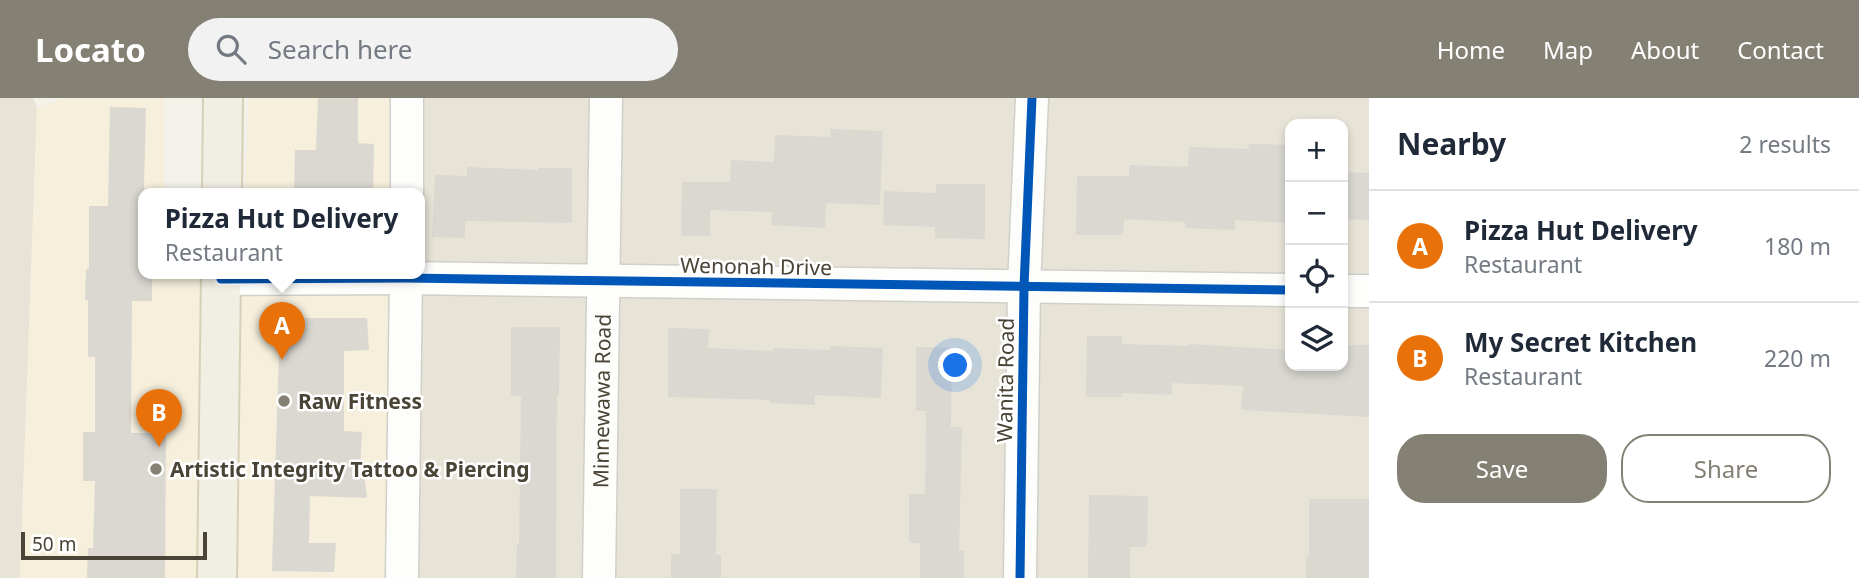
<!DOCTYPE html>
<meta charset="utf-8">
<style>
:root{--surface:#fff;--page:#f2f2f3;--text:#1f2937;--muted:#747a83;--line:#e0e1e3;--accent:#848174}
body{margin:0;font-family:"Noto Sans",sans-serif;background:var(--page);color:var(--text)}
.controls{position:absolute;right:21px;top:21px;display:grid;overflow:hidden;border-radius:14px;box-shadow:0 4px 10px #0003}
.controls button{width:63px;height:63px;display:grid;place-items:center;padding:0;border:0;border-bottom:2px solid var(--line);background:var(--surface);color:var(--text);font:35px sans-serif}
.scale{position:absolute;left:21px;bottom:18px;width:186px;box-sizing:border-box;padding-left:7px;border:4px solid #494435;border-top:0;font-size:19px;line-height:24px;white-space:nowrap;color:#494435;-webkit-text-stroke:5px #fff;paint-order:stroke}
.you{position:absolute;left:956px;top:268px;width:24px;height:24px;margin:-18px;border:5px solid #fff;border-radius:50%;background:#1a73e8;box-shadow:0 0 0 10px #1a73e833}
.badge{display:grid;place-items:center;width:46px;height:46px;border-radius:50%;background:var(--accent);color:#fff;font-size:23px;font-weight:700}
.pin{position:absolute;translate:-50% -58px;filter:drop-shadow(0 2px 4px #0008)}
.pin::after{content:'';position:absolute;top:37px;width:24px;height:21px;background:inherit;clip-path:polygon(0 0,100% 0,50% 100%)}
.popup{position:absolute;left:138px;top:90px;width:287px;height:91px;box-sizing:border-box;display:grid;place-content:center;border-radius:14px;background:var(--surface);filter:drop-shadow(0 2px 5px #0005);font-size:23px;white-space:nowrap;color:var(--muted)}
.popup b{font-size:26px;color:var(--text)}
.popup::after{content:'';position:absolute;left:50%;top:100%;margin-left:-14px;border:14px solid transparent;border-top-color:var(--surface)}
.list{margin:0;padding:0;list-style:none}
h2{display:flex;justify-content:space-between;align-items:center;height:91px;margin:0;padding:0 28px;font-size:30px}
h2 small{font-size:23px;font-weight:400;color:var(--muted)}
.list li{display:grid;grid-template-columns:46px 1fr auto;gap:21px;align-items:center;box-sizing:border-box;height:112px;padding:0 28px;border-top:2px solid var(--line)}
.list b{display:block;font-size:26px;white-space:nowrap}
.list p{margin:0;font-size:23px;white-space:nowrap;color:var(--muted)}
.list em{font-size:23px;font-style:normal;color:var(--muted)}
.actions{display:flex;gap:14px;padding:21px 28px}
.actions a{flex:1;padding:16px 0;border:2px solid var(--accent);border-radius:28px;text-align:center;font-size:24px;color:var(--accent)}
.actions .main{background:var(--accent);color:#fff}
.icon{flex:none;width:38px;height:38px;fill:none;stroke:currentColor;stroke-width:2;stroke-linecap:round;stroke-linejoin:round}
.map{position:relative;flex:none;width:1369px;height:480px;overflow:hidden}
header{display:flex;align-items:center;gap:42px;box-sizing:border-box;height:98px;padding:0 35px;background:var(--accent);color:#fff}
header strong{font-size:33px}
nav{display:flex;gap:38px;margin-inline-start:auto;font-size:24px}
.search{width:490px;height:63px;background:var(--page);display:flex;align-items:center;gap:18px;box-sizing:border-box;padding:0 24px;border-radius:38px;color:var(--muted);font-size:26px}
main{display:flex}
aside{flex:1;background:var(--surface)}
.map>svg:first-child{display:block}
.residential{fill:#e7e4d7;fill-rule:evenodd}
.commercial{fill:#f6efdc}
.building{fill:#dad8d1;stroke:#dad8d0;stroke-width:2}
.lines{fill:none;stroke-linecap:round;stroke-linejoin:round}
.minor-casing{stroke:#d0cfc8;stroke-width:35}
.major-casing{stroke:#d6d1b6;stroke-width:42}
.minor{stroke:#fdfdfc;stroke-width:32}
.major{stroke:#f1efe4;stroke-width:38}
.cycleway-casing{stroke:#fff;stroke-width:13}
.cycleway{stroke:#0057b8;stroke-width:9}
.poi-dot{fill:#848174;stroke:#fff;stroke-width:2.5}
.labels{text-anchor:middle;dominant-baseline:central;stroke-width:5;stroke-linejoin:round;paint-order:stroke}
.street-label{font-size:21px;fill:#494435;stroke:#fff}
.poi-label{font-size:21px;font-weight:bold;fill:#494435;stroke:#fff;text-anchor:start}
</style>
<header>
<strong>Locato</strong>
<div class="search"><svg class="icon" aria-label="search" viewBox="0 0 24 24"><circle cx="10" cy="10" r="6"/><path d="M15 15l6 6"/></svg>Search here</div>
<nav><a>Home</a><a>Map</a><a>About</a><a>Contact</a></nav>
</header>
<main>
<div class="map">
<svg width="1369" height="480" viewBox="0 0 1369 480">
<rect width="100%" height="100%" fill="#f2f1ea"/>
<!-- residential -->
<g class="residential">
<path d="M0 0H33L37 10 20 480H0Z"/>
<path d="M413 0H1369V480H414L420 176V96ZM1290 26H1343V268H1290Z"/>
</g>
<!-- commercial -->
<path class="commercial" d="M64 0H165L164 95 245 93 249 0H413L416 96H144V176H419L414 480H20L37 10Z"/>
<!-- building -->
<g class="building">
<path d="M319 0H357V46L373 47 372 96H295L296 53H317Z"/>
<path d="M111 10 145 11 142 130H144V176H151V202H131L130 336H165L164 480H88L89 451H94L96 382H84V335H96V258H89V201H86L87 172H90V109H109Z"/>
<path d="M831 32 882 34 879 106 825 104 824 129 772 126 773 113 709 111V137H682L683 85H731L732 63 775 65 776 38 831 40Z"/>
<path d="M1250 47 1290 48V124L1234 121V131L1186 129V123L1123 120 1122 136H1077L1078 79H1130V68L1189 70 1190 50 1249 52Z"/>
<path d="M468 70 539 73V71H571V124L464 122V139L433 138 436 78 468 79Z"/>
<path d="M1343 75 1369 76V121L1343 120Z"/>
<path d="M937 87H984V140L936 139V128L884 126 885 94 937 96Z"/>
<path d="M281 221H366L368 251 343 252V334L361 335 359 375 363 376 366 399 309 397 308 446H335L333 473 273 472Z"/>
<path d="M512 230H559L558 297H556L555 480H517L518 447H520L522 297H512Z"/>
<path d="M669 231 708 232 707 251 774 254V251L831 253V249L882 251 880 299 814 296V306L771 304V301L669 298Z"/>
<path d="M1088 239H1121V247L1190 249V247L1290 253V268H1343V248H1369V318L1242 311 1244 287 1171 284V296L1121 294V298H1087Z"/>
<path d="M917 250 951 251 950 330H961L958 454H963V480H921V444H910V397H926L927 312H917Z"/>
<path d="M681 392H716L715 458H720V480H672V457H681Z"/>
<path d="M1090 398 1147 399 1146 448H1129V480H1089Z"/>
<path d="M1310 402H1369V480H1307V459H1310Z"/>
</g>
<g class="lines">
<!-- minor casing -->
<g class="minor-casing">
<g id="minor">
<path d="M407 96V0"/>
<path d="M221 181 406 180 1290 192"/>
<path d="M1343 193H1369"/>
<path d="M402 480 406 176"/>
<path id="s1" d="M599 480 606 0"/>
<path d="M1020 480 1024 189 1032 0"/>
</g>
</g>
<!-- major casing -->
<g class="major-casing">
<g id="major">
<path d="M222 96 223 0"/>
<path d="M217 480 221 176"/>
</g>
</g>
<!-- minor -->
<use href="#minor" class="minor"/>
<!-- major -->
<use href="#major" class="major"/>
<!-- cycleway casing -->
<g class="cycleway-casing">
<g id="cycleway">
<path d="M221 181 406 180 1290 192"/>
<path d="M1020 480 1024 189 1032 0"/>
</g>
</g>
<!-- cycleway -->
<use href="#cycleway" class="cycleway"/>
</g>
<!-- markers -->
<g class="poi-dot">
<circle cx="284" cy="303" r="7"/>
<circle cx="156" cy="371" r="7"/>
</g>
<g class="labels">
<!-- street labels -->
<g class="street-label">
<text transform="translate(756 168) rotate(1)">Wenonah Drive</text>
<text transform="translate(1005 282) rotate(-89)">Wanita Road</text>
<text stroke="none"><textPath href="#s1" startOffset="177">Minnewawa Road</textPath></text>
</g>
<!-- poi labels -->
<g class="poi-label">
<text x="298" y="303">Raw Fitness</text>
<text x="170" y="371">Artistic Integrity Tattoo &amp; Piercing</text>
</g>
</g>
</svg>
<div class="controls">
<button>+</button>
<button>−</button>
<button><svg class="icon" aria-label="locate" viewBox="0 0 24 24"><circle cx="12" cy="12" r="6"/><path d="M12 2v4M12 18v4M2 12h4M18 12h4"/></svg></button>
<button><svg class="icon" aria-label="layers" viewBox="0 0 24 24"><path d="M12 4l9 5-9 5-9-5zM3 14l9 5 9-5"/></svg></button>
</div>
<div class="scale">50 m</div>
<div class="you"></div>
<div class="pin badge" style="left:282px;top:262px;background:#e8710a">A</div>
<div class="popup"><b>Pizza Hut Delivery</b>Restaurant</div>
<div class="pin badge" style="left:159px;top:349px;background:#e8710a">B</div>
</div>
<aside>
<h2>Nearby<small>2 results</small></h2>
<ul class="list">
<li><span class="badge" style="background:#e8710a">A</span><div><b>Pizza Hut Delivery</b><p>Restaurant</p></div><em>180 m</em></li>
<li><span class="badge" style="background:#e8710a">B</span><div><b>My Secret Kitchen</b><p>Restaurant</p></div><em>220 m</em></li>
</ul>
<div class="actions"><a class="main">Save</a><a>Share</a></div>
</aside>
</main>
